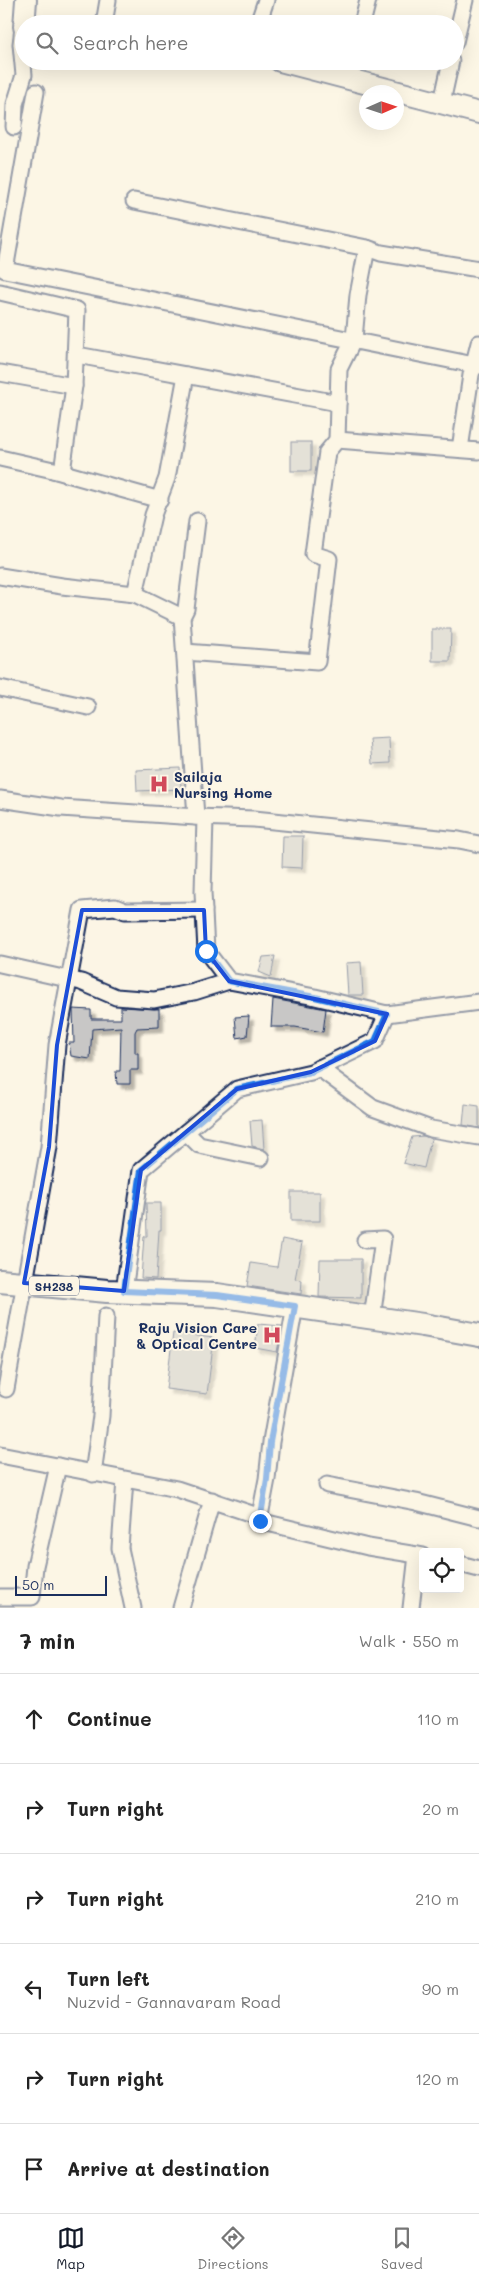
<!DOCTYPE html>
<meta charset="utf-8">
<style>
:root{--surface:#fff;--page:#f6f6f6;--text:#222;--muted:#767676;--line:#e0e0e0;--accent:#111827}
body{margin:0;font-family:Mali,sans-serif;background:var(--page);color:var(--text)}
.controls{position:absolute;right:15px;bottom:15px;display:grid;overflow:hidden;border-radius:5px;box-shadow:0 5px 20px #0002}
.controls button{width:45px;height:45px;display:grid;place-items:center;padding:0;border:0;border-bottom:1px solid var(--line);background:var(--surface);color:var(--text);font:25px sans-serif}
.compass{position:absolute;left:359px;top:85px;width:45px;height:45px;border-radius:50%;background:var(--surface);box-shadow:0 5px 20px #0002;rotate:87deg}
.scale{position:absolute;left:15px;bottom:12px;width:92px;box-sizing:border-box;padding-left:5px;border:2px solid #1b2f5e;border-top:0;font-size:14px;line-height:18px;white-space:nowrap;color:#1b2f5e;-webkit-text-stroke:4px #fcf5e5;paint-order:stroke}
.stop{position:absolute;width:15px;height:15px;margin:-11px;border:4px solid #1a73e8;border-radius:50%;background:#fff}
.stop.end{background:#1a73e8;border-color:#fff;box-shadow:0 1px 5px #0008}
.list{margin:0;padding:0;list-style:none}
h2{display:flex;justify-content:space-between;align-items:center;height:65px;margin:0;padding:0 20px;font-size:21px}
h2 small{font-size:16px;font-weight:400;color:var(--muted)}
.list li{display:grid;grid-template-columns:32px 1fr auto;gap:15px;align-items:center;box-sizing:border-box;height:90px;padding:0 20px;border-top:1px solid var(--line)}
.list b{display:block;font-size:19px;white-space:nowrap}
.list p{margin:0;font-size:16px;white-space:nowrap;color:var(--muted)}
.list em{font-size:16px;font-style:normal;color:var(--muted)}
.icon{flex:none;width:28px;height:28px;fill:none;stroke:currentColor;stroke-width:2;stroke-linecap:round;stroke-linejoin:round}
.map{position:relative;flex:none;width:479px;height:1608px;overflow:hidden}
.search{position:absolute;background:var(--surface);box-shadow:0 5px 20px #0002;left:15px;right:15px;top:15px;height:55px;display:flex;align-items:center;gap:12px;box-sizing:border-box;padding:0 18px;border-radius:28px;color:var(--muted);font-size:19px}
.sheet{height:605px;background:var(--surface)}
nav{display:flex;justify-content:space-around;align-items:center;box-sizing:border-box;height:70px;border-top:1px solid var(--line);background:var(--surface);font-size:14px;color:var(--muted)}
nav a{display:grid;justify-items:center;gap:2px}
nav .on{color:var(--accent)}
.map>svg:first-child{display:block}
.building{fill:#c8c7c6;stroke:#1b2f5e;filter:url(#shadow)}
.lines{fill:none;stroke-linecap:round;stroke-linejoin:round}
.street-casing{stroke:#1b2f5e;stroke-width:19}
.secondary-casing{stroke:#1b2f5e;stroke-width:24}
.primary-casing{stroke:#1b2f5e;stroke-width:26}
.street{stroke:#fcf5e5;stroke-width:15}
.secondary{stroke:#fcf5e5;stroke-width:20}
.primary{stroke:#fcf5e5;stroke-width:22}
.route{stroke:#1a73e8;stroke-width:6}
.marked{fill:none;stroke:#1d4ed8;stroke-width:4;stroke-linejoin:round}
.labels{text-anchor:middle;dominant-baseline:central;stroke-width:4;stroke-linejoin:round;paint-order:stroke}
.shield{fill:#fcf5e5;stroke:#5e6a86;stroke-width:1}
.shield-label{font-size:12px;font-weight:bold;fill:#1b2f5e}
.poi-label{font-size:14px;font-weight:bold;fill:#1b2f5e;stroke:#fcf5e5;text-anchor:start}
</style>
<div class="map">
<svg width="479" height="1608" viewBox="0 0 479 1608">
<defs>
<filter id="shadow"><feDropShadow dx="4.5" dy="4.5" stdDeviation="1" flood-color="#0004"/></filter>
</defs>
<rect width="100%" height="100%" fill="#fcf5e5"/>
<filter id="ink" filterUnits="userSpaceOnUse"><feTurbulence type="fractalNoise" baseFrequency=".02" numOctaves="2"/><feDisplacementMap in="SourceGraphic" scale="10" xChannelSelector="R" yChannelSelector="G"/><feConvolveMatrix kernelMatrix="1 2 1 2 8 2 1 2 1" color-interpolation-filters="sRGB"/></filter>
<g filter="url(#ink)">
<!-- building -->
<g class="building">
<rect x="291" y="442" width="20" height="29"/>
<path d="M432 629H451L450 661H432Z"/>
<path d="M389 738 390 763 372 764 370 739Z"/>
<path d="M180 768 181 789 137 791 136 770Z"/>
<path d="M283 836H303L302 868 282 867Z"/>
<path d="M275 956 271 977 259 972 263 957Z"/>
<path d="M361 962 363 995H348L346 963Z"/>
<path d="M273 999 326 1009 323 1032 295 1027H271Z"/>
<path d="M121 1007 159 1009V1027L137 1028 135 1032V1053H138V1070H130V1084H117L116 1071H120L121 1027 92 1029 90 1059 71 1056 69 1043H74L73 1009 91 1010V1019H121Z"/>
<path d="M249 1016 247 1036 237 1038 235 1017Z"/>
<path d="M465 1104 479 1106V1128L463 1125Z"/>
<path d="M262 1120 264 1149 252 1146 250 1121Z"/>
<path d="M424 1136 431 1139 424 1168 403 1163 412 1137Z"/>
<rect x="291" y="1192" width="29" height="29"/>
<path d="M146 1203H161V1230H159L156 1279 141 1278 144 1236H147Z"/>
<path d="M282 1239 302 1243 295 1279 302 1280 301 1294 247 1286 251 1263 277 1267Z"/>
<path d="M320 1259H361V1298L319 1297Z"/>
<path d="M258 1324 282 1326 277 1352 255 1348Z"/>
<path d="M173 1333 214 1338 207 1394 166 1389Z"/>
</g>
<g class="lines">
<!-- street casing -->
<g class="street-casing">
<g id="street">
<path d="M104 24 108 0"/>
<path d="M258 24 266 0"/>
<path d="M362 24 368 0"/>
<path d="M455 42 465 0"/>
<path d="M349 79 353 61"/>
<path d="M36 92 5 270 479 366"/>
<path d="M442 102 451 61"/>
<path d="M14 127 15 104 24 75 21 44 23 27"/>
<path d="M134 201 367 248"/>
<path d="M0 292 77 310 74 386 62 472 0 458"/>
<path d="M77 355 338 403"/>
<path d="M0 373 74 386"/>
<path d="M337 440 479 451"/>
<path d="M460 449 471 375 479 343"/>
<path d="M53 470 160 500"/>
<path d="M0 576 62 586 135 594 182 617"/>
<path d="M135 594 153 515 167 478 186 375"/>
<path d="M185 652 317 662 329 559 313 554 327 452 337 440 339 369 354 339 358 295 367 248 381 253 479 269"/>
<path d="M0 688 88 707"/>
<path d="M0 799 61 808 196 817 254 819 459 840 479 844"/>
<path d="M196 817 182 617 186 609 197 521"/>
<path d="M205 818 203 892 206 951 229 981"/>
<path d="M0 964 81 982 116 997 154 1000 194 992 229 981 315 997 387 1014 479 1002"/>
<path d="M319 1068 373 1108 431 1129 479 1137"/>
<path d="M186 1132 199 1145 261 1158"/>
<path d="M365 1240 383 1239 372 1318"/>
<path d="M124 1291 141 1170 237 1089 311 1072 375 1041 387 1014"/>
<path d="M6 1389 49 1147 57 1045 82 910 115 907 125 911 204 910"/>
<path d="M0 1455 177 1489 255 1515 259 1521 368 1547 423 1556"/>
<path d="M93 1474 101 1416 106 1316"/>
<path d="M125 1480 120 1548 133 1608"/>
<path d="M327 1485 416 1502 479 1518"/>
<path d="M259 1521 267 1479 271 1442 295 1306"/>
<path d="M460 1564 479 1569"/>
<path d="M0 1597H32L35 1566 58 1466"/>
<path d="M181 1608 212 1500"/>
<path d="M411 1608 417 1555"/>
</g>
</g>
<!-- secondary casing -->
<g class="secondary-casing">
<g id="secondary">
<path d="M24 27 26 0"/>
<path d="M280 61 479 113"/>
</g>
</g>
<!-- primary casing -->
<g class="primary-casing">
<path id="primary" d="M0 1281 107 1291 217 1295 423 1325 479 1335"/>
</g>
<!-- street -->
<use href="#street" class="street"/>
<!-- secondary -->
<use href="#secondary" class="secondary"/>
<!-- primary -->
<use href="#primary" class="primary"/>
</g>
</g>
<g class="lines" filter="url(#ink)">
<!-- route -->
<path class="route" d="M206 951 229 981 315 997 387 1014 375 1041 311 1072 237 1089 141 1170 124 1291 217 1295 295 1306 270 1442 267 1479 260 1521"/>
</g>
<!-- marked area -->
<path d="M0 0H479V1608H0ZM82 910H204L206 951 229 981 387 1014 375 1041 311 1072 237 1089 141 1170 124 1291 24 1283 49 1147 57 1045Z" fill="#fcf5e5" fill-opacity=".55" fill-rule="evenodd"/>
<path class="marked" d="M82 910H204L206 951 229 981 387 1014 375 1041 311 1072 237 1089 141 1170 124 1291 24 1283 49 1147 57 1045Z"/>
<!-- icons -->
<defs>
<g id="hospital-bare" transform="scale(1.5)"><path d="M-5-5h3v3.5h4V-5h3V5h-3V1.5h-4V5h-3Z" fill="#d1495b" stroke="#fcf5e5" stroke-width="2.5" paint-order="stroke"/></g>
</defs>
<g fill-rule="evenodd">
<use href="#hospital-bare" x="159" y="784"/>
<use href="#hospital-bare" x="272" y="1335"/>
</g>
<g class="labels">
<!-- shield labels -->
<rect class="shield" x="29" y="1276.5" width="50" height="19" rx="4"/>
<g class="shield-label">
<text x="54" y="1286">SH238</text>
</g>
<!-- poi labels -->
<g class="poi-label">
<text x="174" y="776">Sailaja<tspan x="174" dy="16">Nursing Home</tspan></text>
<text x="257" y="1327" text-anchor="end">Raju Vision Care<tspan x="257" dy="16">&amp; Optical Centre</tspan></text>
</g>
</g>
</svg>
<div class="controls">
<button><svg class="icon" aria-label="locate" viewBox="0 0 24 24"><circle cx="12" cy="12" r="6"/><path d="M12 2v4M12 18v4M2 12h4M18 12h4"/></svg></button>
</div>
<svg class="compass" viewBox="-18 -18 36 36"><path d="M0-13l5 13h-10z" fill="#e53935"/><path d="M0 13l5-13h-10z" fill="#767676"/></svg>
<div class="scale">50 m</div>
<div class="stop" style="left:206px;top:951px"></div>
<div class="stop end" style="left:260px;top:1521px"></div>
<div class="search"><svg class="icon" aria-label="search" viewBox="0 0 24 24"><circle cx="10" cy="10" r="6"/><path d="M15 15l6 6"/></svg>Search here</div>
</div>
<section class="sheet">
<h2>7 min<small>Walk · 550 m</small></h2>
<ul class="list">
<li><svg class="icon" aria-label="ahead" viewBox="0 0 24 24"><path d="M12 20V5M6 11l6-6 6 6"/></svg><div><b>Continue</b></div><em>110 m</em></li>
<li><svg class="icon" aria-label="right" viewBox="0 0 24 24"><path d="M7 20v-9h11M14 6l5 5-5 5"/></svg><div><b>Turn right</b></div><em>20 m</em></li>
<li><svg class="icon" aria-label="right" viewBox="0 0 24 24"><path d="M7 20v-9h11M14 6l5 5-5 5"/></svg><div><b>Turn right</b></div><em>210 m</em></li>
<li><svg class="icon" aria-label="left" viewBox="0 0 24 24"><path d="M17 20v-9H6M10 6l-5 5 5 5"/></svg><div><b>Turn left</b><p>Nuzvid - Gannavaram Road</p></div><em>90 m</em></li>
<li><svg class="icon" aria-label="right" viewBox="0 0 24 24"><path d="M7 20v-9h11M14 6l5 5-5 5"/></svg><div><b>Turn right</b></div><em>120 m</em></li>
<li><svg class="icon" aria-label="arrive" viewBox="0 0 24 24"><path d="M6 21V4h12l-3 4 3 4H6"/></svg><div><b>Arrive at destination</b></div></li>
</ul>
</section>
<nav>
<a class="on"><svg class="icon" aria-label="map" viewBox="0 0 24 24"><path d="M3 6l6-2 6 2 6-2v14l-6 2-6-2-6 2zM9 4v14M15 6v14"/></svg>Map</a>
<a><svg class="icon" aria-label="directions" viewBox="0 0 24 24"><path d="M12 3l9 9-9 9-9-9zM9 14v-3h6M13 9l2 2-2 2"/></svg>Directions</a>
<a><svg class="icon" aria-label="saved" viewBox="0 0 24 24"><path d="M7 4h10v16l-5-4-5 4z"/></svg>Saved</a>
</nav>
